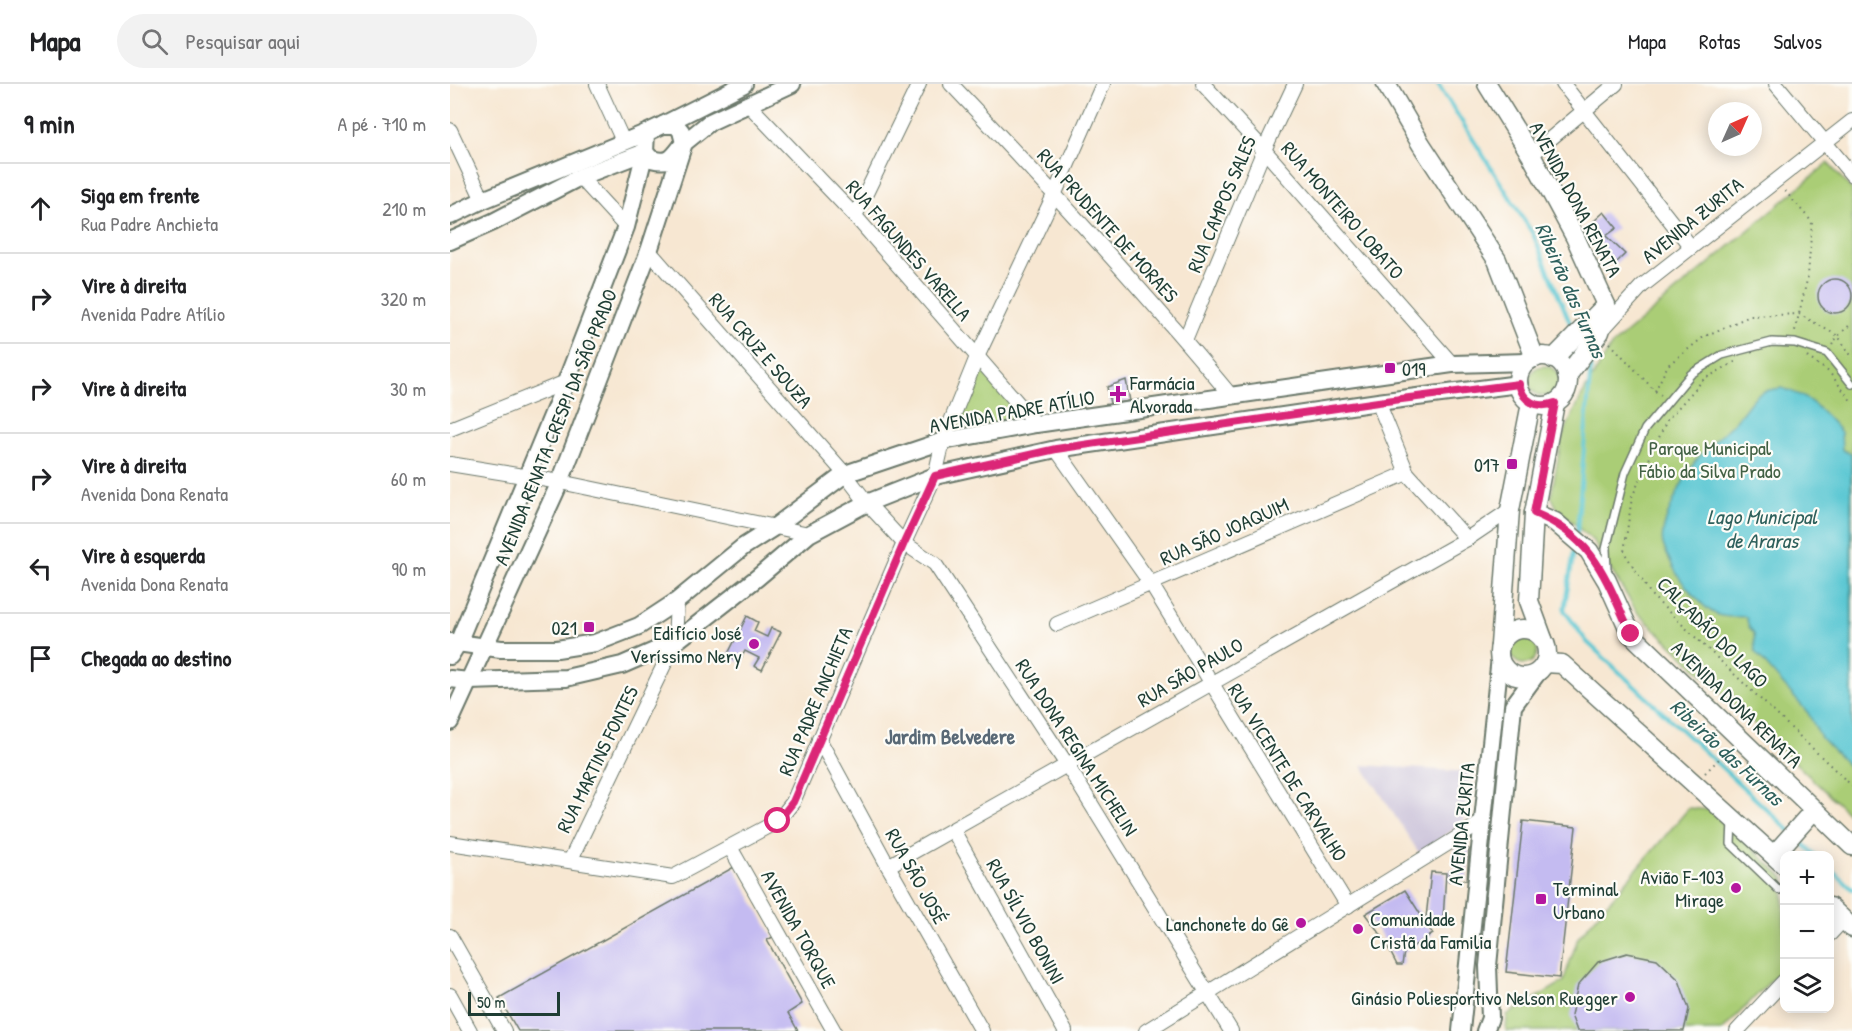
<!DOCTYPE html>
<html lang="pt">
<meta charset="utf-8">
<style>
:root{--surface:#fff;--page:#f2f2f2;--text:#202124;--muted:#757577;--line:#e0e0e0}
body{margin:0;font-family:"Patrick Hand",sans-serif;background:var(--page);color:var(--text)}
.controls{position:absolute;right:18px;bottom:18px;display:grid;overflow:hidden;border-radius:12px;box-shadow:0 3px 15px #0003}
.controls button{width:54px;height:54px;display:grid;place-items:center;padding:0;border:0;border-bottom:2px solid var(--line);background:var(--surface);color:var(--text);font:30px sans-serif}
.compass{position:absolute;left:1258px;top:18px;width:54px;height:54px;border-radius:50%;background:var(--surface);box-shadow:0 3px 15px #0003;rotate:45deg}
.scale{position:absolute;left:18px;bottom:15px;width:92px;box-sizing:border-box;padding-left:6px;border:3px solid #1f3d34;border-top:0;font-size:16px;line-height:21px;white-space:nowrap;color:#1f3d34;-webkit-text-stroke:4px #fdfcf7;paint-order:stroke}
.stop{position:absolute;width:18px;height:18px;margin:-14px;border:4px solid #db2777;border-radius:50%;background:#fff}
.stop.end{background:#db2777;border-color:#fff;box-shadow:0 2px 6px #0008}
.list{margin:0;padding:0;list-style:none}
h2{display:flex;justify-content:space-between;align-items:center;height:78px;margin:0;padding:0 24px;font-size:26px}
h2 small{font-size:20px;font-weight:400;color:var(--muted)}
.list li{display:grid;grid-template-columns:39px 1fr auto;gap:18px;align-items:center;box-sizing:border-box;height:90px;padding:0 24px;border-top:2px solid var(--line)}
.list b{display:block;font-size:22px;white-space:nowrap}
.list p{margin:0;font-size:20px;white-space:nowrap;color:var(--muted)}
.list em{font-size:20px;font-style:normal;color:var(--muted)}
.icon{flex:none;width:33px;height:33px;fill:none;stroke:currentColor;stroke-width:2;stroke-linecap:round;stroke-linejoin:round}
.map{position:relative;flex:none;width:1402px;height:947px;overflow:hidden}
header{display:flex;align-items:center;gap:36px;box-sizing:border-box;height:84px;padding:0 30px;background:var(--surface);border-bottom:2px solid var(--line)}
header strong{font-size:28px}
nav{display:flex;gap:33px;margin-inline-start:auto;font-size:21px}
.search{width:420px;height:54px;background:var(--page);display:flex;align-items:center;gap:15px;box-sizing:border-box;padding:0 21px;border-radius:33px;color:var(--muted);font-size:22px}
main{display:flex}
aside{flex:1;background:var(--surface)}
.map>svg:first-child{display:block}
.industrial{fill:#c8bfd8}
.green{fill:#aacd76;stroke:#648555;stroke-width:1.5}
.water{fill:#5bc7d3;stroke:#3d8284;stroke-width:1.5}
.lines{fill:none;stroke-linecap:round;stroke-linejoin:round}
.stream{stroke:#5bc7d3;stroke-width:4}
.building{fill:#c4bbf1}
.service-casing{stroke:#6b786b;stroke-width:10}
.minor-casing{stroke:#6b786b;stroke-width:16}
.tertiary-casing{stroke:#6b786b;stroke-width:20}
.secondary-casing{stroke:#6b786b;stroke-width:21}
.path{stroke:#6b786b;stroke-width:2;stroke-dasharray:1.5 4.5;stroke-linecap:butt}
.service{stroke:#fff;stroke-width:7}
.minor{stroke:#fff;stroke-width:14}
.tertiary{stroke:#fff;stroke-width:16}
.secondary{stroke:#fff;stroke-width:18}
.route{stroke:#db2777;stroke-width:8}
.poi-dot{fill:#b5179e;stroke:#fdfcf7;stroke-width:2}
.labels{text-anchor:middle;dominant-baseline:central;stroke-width:4.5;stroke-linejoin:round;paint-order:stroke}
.street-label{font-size:20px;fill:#1f3d34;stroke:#fdfcf7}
.poi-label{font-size:20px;fill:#1f3d34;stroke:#fdfcf7;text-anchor:end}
.park-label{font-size:20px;fill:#426144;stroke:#fdfcf7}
.water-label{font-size:21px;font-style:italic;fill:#2e605c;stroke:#fdfcf7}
.neighbourhood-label{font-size:21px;font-weight:bold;fill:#596976;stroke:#fdfcf7}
</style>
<header>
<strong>Mapa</strong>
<div class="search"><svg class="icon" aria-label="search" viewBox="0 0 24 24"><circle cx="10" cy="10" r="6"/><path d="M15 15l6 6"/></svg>Pesquisar aqui</div>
<nav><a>Mapa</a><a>Rotas</a><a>Salvos</a></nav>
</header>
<main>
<aside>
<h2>9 min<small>A pé · 710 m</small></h2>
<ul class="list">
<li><svg class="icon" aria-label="ahead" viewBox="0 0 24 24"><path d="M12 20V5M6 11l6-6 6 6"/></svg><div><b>Siga em frente</b><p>Rua Padre Anchieta</p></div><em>210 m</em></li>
<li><svg class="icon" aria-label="right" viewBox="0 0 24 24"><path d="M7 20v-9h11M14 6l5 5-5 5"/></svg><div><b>Vire à direita</b><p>Avenida Padre Atílio</p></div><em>320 m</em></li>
<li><svg class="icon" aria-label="right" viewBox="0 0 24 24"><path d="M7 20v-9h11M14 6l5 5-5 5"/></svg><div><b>Vire à direita</b></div><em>30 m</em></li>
<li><svg class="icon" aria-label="right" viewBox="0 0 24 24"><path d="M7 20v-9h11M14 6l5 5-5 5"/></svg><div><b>Vire à direita</b><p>Avenida Dona Renata</p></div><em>60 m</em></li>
<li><svg class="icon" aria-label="left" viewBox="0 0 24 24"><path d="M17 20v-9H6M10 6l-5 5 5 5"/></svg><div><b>Vire à esquerda</b><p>Avenida Dona Renata</p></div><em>90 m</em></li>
<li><svg class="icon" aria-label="arrive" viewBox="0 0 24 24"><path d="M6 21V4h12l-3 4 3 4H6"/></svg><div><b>Chegada ao destino</b></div></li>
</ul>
</aside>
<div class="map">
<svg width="1402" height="947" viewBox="0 0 1402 947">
<rect width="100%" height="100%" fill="#fdfcf7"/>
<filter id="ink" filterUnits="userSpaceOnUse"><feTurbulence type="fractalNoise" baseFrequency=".0167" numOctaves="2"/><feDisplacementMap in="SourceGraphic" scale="12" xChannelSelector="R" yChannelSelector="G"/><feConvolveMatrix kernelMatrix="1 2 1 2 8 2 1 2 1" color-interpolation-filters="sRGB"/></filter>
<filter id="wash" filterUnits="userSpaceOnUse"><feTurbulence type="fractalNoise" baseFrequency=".008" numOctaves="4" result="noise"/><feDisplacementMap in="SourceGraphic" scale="24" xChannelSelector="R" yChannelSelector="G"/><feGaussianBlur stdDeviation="1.35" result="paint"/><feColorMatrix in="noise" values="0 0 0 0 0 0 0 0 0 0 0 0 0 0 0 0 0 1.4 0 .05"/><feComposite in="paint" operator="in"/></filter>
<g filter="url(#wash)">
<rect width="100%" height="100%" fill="#f7e7d2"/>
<!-- industrial -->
<path class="industrial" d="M912 681 1020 688 1013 739 969 769Z"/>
<!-- green -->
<g class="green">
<path d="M1378 79 1402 106V733L1187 528 1143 457 1107 424 1101 412 1112 353 1131 313 1161 262Z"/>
<circle cx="1094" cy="297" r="15"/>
<path d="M529 282 576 336 504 346Z"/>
<circle cx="1074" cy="567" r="13"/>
<path d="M1239 724 1260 726 1334 794V883L1272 947H1056L1057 931 1113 898 1128 854Z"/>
</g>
<!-- water -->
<path class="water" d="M1332 304C1363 314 1370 325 1391 348L1392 366 1401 369 1402 686 1371 654 1358 629 1305 568 1304 549 1299 543 1296 533C1287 532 1276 534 1268 531 1255 526 1243 510 1234 500 1227 492 1216 470 1213 460 1208 442 1234 394 1244 379 1256 363 1272 351 1286 336 1305 316 1300 307 1332 304Z"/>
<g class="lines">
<!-- stream -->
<g class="stream">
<path d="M988 0 1083 150 1123 246"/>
<path d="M1127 448 1141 280 1137 274"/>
<path d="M1125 461 1114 526 1137 558 1340 747"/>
<path d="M1347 754 1366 772"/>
<path d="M1380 784 1402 805"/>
</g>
</g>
<g id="blocks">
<!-- building -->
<g class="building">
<path d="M1154 128 1167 144 1156 152 1175 170 1165 180 1135 145Z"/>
<circle cx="1385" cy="212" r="17"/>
<path d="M676 296 680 317 660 320 657 303Z"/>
<path d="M297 532 308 538 304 547 317 553 321 544 331 548 312 586 304 582 309 574 295 567 289 578 277 572Z"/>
<path d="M1073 737 1126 743 1109 894 1056 888Z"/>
<path d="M1006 762 1019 765 1017 796 999 797V787L1005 786Z"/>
<path d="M284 783 323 853 317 856 352 920 338 929 348 947H68L49 914Z"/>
<path d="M981 788 996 789 993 836 976 834Z"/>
<path d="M955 806 983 850 954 868 952 881H947L932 852 915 830Z"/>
<path d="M1177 869 1207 875 1229 896 1239 925 1234 947H1127L1121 931 1128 901 1148 878Z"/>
</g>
</g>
</g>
<g filter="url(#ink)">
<use href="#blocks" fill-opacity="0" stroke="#6b786b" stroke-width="1.5"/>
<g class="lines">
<!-- service casing -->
<g class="service-casing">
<g id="service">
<path d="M1157 485 1156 465 1175 389 1195 345 1241 290 1272 271 1322 258 1345 259 1377 269 1402 300"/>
<path d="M1282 736 1281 760 1329 806 1334 805"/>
</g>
</g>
<!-- minor casing -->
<g class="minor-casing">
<g id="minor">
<path d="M147 0 173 57"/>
<path d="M501 0C598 102 693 205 782 313"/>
<path d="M753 0 814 66 1002 280"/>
<path d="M1113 0 1241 163"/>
<path d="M1326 0 1402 91"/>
<path d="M298 20 405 132 586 340"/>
<path d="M0 46 33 116"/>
<path d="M1081 71 1166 0"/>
<path d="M130 93 176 143"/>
<path d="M405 132 469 0"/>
<path d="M199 167 395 390 417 419 454 459 485 480 617 681 781 947"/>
<path d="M1151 247 1192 202 1402 37"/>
<path d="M735 256 814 66 845 0"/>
<path d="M928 318 957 389 1017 455"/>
<path d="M0 345 116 298"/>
<path d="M606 365 701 500 898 822"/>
<path d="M0 380 110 398 359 450"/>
<path d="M607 540 957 389"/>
<path d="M369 655 438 782 532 947"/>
<path d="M503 746 615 947"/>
<path d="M0 759 223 793 328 737 343 718 454 459 485 392 493 357 527 273 605 109 653 0"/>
<path d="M280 763 384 947"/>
<path d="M120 777 225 558 227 517"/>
<path d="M438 782 1017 455 1060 426"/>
<path d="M1380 850 1393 836"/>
<path d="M0 852 54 947"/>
<path d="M0 911 20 947"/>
<path d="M696 947 1031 739"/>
<path d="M1287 947 1334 897"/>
</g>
</g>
<!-- tertiary casing -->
<g class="tertiary-casing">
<g id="tertiary">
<path d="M213 41H226L231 47 234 59C222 74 221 80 201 75L195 68 196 49Z"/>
<path d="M213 41 294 0"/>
<path d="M0 132 33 116 196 49"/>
<path d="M0 157 43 138 130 93 195 68"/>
<path d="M0 558 51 565H107L145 559 189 542 227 517 293 463 326 442 395 390 493 357 586 340 1002 280 1078 278"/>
<path d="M0 572 8 559 116 298 176 143 195 68"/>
<path d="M0 595 19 597 116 594 172 581 225 558 307 494 359 450 417 419 485 392 606 365 928 318 1069 300"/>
<path d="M0 638 110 398 199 167 234 59 260 38 342 0"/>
<path d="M1011 947 1050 573"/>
<path d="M1035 947 1040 934 1038 882 1063 622 1088 588"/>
</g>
</g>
<!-- secondary casing -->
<g class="secondary-casing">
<g id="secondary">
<path d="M936 0 971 60 1047 176 1085 274"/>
<path d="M1037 0 1081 71 1125 153 1156 221 1150 248 1117 292"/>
<circle cx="1093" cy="297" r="25"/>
<path d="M1103 275 1156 221"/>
<path d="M1084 429 1105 438 1139 467 1157 497 1181 550 1402 762"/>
<circle cx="1073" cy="569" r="24"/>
<path d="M1093 555 1079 517 1084 429 1105 319"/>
<path d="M1050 561 1060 426 1081 319"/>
<path d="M1095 579 1112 580 1334 781"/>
<path d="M1324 771 1364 726"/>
<path d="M1380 823 1402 844"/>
</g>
</g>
<!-- path -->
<g class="path">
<path d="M1335 107 1362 138 1358 192 1344 251"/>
<path d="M1160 259 1205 307 1211 311"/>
<path d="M1382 261 1388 252 1402 239"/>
<path d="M1357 273 1379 288 1402 318"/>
<path d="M1285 278 1254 295 1217 336 1182 413 1174 468 1202 512 1402 702"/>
<path d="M1205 307 1218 281 1255 252 1300 232 1349 230 1388 252 1402 273"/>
<path d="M1255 689 1279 665"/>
</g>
<!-- service -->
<use href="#service" class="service"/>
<!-- minor -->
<use href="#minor" class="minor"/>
<!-- tertiary -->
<use href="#tertiary" class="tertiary"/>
<!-- secondary -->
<use href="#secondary" class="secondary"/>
</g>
</g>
<g class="lines" filter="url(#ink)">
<!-- route -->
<path class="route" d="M328 737 343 718 454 459 485 392 606 365 928 318 1069 300C1073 318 1087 325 1105 319L1084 429C1144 453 1156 495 1181 550"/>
</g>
<!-- markers -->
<g class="poi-dot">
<rect x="934" y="278" width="12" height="12" rx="3"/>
<path d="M665 301h6v6h6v6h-6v6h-6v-6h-6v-6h6z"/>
<rect x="1056" y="374" width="12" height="12" rx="3"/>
<rect x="133" y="537" width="12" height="12" rx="3"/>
<circle cx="304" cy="560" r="6"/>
<circle cx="1286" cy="804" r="6"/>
<rect x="1085" y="809" width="12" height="12" rx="3"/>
<circle cx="851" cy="839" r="6"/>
<circle cx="908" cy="845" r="6"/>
<circle cx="1180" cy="913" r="6"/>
</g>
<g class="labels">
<!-- street labels -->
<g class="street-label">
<text transform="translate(1126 115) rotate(62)">AVENIDA DONA RENATA</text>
<text transform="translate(771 120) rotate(-67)">RUA CAMPOS SALES</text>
<text transform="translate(893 126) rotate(49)">RUA MONTEIRO LOBATO</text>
<text transform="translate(1242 136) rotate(-39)">AVENIDA ZURITA</text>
<text transform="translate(658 141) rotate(48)">RUA PRUDENTE DE MORAES</text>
<text transform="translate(459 166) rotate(49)">RUA FAGUNDES VARELLA</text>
<text transform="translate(311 266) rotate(49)">RUA CRUZ E SOUZA</text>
<text transform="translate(562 327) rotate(-10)">AVENIDA PADRE ATÍLIO</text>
<text transform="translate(105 343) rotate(-68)">AVENIDA RENATA CRESPI DA SÃO PRADO</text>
<text transform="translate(774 447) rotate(-24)">RUA SÃO JOAQUIM</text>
<text transform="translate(1263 548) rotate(45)">CALÇADÃO DO LAGO</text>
<text transform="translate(740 588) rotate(-30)">RUA SÃO PAULO</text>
<text transform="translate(365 617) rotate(-67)">RUA PADRE ANCHIETA</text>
<text transform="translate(1287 620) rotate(44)">AVENIDA DONA RENATA</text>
<text transform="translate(627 663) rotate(57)">RUA DONA REGINA MICHELIN</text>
<text transform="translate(147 675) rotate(-64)">RUA MARTINS FONTES</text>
<text transform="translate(838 688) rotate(58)">RUA VICENTE DE CARVALHO</text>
<text transform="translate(1011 740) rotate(-84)">AVENIDA ZURITA</text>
<text transform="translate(467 792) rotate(61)">RUA SÃO JOSÉ</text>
<text transform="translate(576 837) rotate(61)">RUA SÍLVIO BONINI</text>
<text transform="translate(349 845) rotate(61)">AVENIDA TORQUE</text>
</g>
<!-- poi labels -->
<g class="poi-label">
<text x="952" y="284" text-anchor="start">019</text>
<text x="680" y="298" text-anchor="start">Farmácia<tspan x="680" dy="23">Alvorada</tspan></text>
<text x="1050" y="380">017</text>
<text x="127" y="543">021</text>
<text x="292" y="548">Edifício José<tspan x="292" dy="23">Veríssimo Nery</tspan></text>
<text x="1274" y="792">Avião F-103<tspan x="1274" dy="23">Mirage</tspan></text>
<text x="1103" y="804" text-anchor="start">Terminal<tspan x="1103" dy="23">Urbano</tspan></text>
<text x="920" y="834" text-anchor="start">Comunidade<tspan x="920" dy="23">Cristã da Familia</tspan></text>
<text x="839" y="839">Lanchonete do Gê</text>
<text x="1168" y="913">Ginásio Poliesportivo Nelson Ruegger</text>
</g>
<!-- park labels -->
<g class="park-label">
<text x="1260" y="363">Parque Municipal<tspan x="1260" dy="23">Fábio da Silva Prado</tspan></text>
</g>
<!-- water labels -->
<g class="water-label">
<text transform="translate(1121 206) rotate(66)">Ribeirão das Furnas</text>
<text x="1312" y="432">Lago Municipal<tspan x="1312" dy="24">de Araras</tspan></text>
<text transform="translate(1277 668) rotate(43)">Ribeirão das Furnas</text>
</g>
<!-- neighbourhood labels -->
<g class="neighbourhood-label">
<text x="500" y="652">Jardim Belvedere</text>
</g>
</g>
</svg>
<div class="controls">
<button>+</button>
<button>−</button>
<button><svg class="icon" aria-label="layers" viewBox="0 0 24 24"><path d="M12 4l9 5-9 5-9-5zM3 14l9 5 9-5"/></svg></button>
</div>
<svg class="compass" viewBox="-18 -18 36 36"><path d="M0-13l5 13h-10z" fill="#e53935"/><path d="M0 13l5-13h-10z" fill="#757577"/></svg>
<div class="scale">50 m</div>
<div class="stop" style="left:328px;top:737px"></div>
<div class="stop end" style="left:1181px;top:550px"></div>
</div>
</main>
